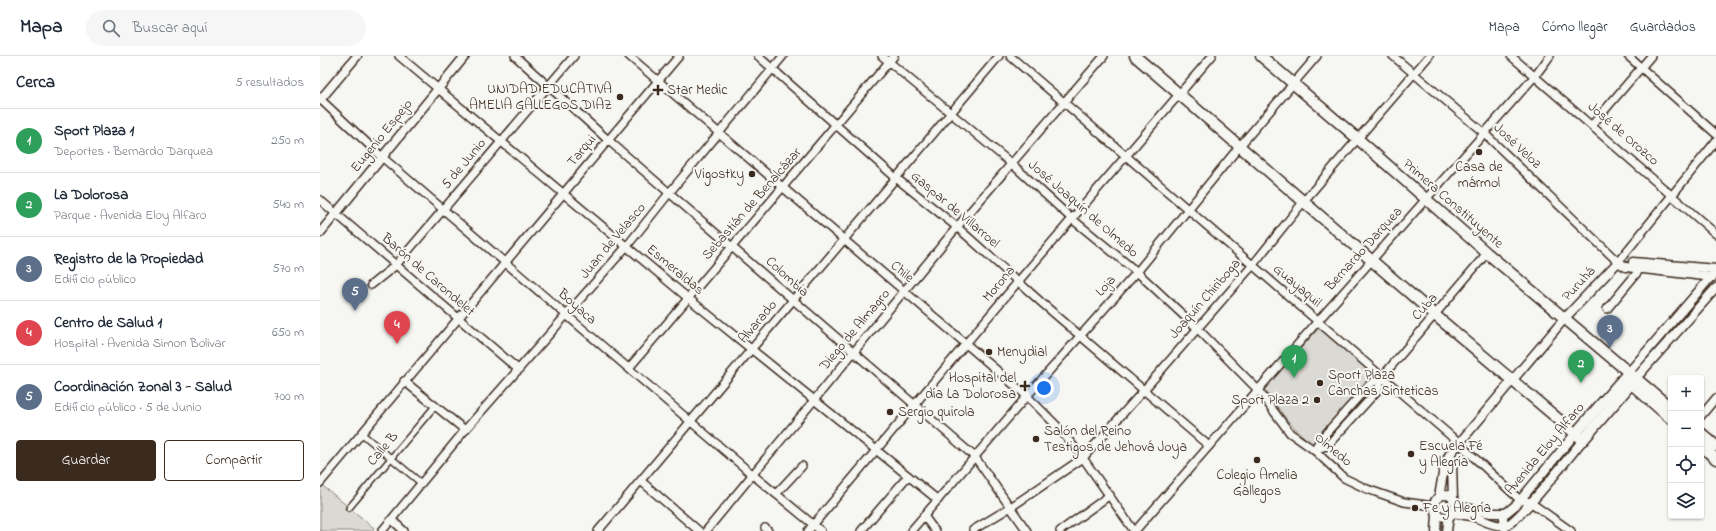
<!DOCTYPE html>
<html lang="es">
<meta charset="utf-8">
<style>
:root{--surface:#fff;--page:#f6f6f7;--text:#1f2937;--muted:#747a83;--line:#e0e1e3;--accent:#3b2a1e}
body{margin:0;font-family:"Indie Flower",sans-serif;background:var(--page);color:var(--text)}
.controls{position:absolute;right:12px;bottom:12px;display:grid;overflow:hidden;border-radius:4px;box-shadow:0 1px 3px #0004}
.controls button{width:36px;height:36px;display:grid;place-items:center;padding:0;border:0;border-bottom:1px solid var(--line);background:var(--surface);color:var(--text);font:20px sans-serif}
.you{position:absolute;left:724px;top:332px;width:14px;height:14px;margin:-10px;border:3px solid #fff;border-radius:50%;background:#1a73e8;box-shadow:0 0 0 6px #1a73e833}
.badge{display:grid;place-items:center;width:26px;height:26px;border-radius:50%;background:var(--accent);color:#fff;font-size:13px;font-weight:700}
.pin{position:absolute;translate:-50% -33px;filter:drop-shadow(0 1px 2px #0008)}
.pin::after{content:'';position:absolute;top:21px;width:14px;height:12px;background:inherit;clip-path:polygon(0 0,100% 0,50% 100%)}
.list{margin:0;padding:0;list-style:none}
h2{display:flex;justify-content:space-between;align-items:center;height:52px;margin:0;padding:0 16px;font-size:17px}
h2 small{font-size:13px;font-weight:400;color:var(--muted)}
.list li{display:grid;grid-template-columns:26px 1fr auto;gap:12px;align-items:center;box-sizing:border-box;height:64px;padding:0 16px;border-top:1px solid var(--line)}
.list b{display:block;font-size:15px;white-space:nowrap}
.list p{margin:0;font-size:13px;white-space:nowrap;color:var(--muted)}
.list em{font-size:13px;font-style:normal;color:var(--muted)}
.actions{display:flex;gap:8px;padding:12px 16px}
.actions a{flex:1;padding:9px 0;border:1px solid var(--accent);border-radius:4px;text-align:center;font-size:14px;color:var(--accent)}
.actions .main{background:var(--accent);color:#fff}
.icon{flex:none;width:22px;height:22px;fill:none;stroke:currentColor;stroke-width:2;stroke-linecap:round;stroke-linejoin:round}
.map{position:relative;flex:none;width:1396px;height:475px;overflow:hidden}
header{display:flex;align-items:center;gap:24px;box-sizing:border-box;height:56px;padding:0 20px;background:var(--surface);border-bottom:1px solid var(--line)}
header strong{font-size:19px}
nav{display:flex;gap:22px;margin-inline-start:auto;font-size:14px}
.search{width:280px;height:36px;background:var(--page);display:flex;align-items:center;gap:10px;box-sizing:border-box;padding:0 14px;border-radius:22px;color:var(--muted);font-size:15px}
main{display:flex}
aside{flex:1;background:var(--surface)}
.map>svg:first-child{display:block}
.green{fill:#dad9d3;stroke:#8a8278}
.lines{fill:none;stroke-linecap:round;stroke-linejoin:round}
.pedestrian-casing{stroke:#3b2a1e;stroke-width:8}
.minor-casing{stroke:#3b2a1e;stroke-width:10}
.tertiary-casing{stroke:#3b2a1e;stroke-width:11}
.secondary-casing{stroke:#3b2a1e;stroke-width:13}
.pedestrian{stroke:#f6f6f2;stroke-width:5}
.minor{stroke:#f6f6f2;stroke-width:7}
.tertiary{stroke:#f6f6f2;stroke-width:8}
.secondary{stroke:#f6f6f2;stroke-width:10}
.poi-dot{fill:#3b2a1e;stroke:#f6f6f2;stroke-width:1.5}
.labels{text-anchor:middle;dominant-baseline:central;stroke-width:4;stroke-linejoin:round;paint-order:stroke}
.poi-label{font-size:14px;fill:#3b2a1e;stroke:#f6f6f2;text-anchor:start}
.street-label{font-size:14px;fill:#3b2a1e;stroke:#f6f6f2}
</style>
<header>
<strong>Mapa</strong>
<div class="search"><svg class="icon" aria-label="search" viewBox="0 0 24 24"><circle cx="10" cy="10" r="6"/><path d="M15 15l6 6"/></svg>Buscar aquí</div>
<nav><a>Mapa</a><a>Cómo llegar</a><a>Guardados</a></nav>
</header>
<main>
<aside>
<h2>Cerca<small>5 resultados</small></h2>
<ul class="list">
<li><span class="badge" style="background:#2e9e5b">1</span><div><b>Sport Plaza 1</b><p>Deportes · Bernardo Darquea</p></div><em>250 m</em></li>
<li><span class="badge" style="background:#2e9e5b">2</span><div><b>La Dolorosa</b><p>Parque · Avenida Eloy Alfaro</p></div><em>540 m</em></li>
<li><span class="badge" style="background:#5c6f8a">3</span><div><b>Registro de la Propiedad</b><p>Edificio público</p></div><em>570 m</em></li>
<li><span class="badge" style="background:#e0444e">4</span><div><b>Centro de Salud 1</b><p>Hospital · Avenida Simon Bolivar</p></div><em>650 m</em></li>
<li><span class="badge" style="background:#5c6f8a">5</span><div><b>Coordinación Zonal 3 - Salud</b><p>Edificio público · 5 de Junio</p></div><em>700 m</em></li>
</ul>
<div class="actions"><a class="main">Guardar</a><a>Compartir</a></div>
</aside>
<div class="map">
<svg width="1396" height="475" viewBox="0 0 1396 475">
<rect width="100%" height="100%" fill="#f6f6f2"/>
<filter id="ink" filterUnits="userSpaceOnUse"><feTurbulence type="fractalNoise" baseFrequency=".025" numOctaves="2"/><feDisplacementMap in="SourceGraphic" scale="8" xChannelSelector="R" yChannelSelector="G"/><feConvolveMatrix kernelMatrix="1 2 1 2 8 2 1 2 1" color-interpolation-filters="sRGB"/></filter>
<g filter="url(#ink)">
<!-- green -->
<g class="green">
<path d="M999 272 1056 321 994 391 967 364 944 333Z"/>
<path d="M3 430 54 472 52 475H0V433Z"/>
</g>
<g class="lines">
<!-- pedestrian casing -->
<g class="pedestrian-casing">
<g id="pedestrian">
<path d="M41 377 101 427"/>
<path d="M29 452 115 350"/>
</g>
</g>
<!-- minor casing -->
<g class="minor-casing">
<g id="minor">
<path d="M79 0 368 242 618 444"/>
<path d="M195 0 288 84 655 401 707 475"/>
<path d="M309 0 707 340 738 371 763 402 814 475"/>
<path d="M438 0 576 122 637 171 722 247 889 390"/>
<path d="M562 0 692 108 752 163 817 216 877 272 938 334 970 377 994 394 1024 422 1047 433 1084 446 1114 450"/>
<path d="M690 0 1132 381 1200 444 1210 446 1251 475"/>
<path d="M1073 0 1164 77 1298 206 1396 85"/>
<path d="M1191 0 1396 178"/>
<path d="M1308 0 1396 78"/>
<path d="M0 43 62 101 433 419 501 475"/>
<path d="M1272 69 1331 0"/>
<path d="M0 144 199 314"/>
<path d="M51 229 76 209 254 0"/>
<path d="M1287 253 1321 212"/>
<path d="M309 312 574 0"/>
<path d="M84 325 145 374"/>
<path d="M1381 360 1396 342"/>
<path d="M994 394 1000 384 1050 328 1062 321 1167 197"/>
<path d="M994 394 1007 390 1058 334 1062 321"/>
<path d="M321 425 379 475"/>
<path d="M0 427 359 0"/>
<path d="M456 438 482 410"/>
<path d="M1183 458 1185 475"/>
<path d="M604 460 615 475"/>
<path d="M72 464 84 475"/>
<path d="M445 472 448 475"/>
<path d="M653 474 691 451 763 402 824 334 932 210 984 145 1109 0"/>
<path d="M62 475 145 374 307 190 350 136 463 0"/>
<path d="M278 475 679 0"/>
<path d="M386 475 637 171 784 0"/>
<path d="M488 475 702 221 892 0"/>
<path d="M541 475 588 420"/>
<path d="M591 475 707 340 817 216 919 91 997 0"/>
<path d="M740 475 790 439"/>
<path d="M815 475 998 265 1215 20 1230 0"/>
</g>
</g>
<!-- tertiary casing -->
<g class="tertiary-casing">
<g id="tertiary">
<path d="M0 44 37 0"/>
<path d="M0 177 145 0"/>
<path d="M1298 206 1306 211 1393 221"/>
<path d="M1313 206 1396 213"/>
<path d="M1309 316 1396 215"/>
<path d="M1316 322 1396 232"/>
<path d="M1130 398 1132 406 1133 444"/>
<circle cx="1125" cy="450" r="11"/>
<path d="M1119 441 1125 406 1130 398 1245 262 1298 206"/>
<path d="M1135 450 1171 457H1186L1197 448 1255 378"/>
<path d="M1133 457C1139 458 1145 459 1151 460 1163 463 1173 471 1186 469 1198 467 1252 397 1263 384"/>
<path d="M1116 475 1117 458"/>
<path d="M1127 475 1129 460"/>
</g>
</g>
<!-- secondary casing -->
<g class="secondary-casing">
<g id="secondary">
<path d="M815 0 1116 260 1263 384 1316 322"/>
<path d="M941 0 1038 83 1167 197 1351 352"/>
<path d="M1306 323 1351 363"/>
<path d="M1381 377 1396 390"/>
<path d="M1255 378 1309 316"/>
<path d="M1381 389 1396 403"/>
</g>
</g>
<!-- pedestrian -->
<use href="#pedestrian" class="pedestrian"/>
<!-- minor -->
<use href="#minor" class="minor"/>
<!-- tertiary -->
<use href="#tertiary" class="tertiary"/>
<!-- secondary -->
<use href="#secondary" class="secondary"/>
</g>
</g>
<!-- markers -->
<g class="poi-dot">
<path d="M336 28h4v4h4v4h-4v4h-4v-4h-4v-4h4z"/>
<circle cx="300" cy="41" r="4"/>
<circle cx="1159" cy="96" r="4"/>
<circle cx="432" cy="118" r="4"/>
<circle cx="669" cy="296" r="4"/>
<circle cx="1000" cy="327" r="4"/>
<path d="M703 324h4v4h4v4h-4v4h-4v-4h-4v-4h4z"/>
<circle cx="997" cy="344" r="4"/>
<circle cx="570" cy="356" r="4"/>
<circle cx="716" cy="383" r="4"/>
<circle cx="1091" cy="398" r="4"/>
<circle cx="937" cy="404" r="4"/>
<circle cx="1095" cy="452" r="4"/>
</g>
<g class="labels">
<!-- poi labels -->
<g class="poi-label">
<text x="292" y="33" text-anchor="end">UNIDAD EDUCATIVA<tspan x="292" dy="16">AMELIA GALLEGOS DIAZ</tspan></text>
<text x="347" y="34">Star Medic</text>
<text x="1159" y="111" text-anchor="middle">Casa de<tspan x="1159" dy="16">mármol</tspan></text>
<text x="424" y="118" text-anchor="end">Vigostky</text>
<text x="677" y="296">Menydial</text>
<text x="1008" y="319">Sport Plaza<tspan x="1008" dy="16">Canchas Sinteticas</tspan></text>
<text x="696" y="322" text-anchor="end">Hospital del<tspan x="696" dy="16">día La Dolorosa</tspan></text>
<text x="989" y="344" text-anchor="end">Sport Plaza 2</text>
<text x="578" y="356">Sergio quirola</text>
<text x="724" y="375">Salón del Reino<tspan x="724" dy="16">Testigos de Jehová Joya</tspan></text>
<text x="1099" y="390">Escuela Fé<tspan x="1099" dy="16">y Alegría</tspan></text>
<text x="937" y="419" text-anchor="middle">Colegio Amelia<tspan x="937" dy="16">Gallegos</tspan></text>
<text x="1103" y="452">Fe y Alegría</text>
</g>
<!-- street labels -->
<g class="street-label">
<text transform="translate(1303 78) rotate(41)">José de Orozco</text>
<text transform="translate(62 80) rotate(-51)">Eugenio Espejo</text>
<text transform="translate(1197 90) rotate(43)">José Veloz</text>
<text transform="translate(262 95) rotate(-50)">Tarqui</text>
<text transform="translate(144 108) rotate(-50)">5 de Junio</text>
<text transform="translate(432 148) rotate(-49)">Sebastián de Benalcázar</text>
<text transform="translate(1133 148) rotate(41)">Primera Constituyente</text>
<text transform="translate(763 153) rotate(41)">José Joaquín de Olmedo</text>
<text transform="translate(635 154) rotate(40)">Gaspar de Villarroel</text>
<text transform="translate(293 185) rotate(-50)">Juan de Velasco</text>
<text transform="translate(1044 193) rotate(-48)">Bernardo Darquea</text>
<text transform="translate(355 214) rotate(40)">Esmeraldas</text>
<text transform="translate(582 216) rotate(40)">Chile</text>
<text transform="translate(108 219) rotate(41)">Barón de Carondelet</text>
<text transform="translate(467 221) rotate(42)">Colombia</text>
<text transform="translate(679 228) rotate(-50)">Morona</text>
<text transform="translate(1259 228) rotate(-47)">Puruhá</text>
<text transform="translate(786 230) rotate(-48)">Loja</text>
<text transform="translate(977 230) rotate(40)">Guayaquil</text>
<text transform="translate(885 243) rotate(-49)">Joaquín Chiriboga</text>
<text transform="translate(257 251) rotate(41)">Boyaca</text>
<text transform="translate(1105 251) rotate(-49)">Cuba</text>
<text transform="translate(438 266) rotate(-50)">Alvarado</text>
<text transform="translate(535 274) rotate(-50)">Diego de Almagro</text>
<text transform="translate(63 393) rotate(-50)">Calle B</text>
<text transform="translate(1225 393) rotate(-50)">Avenida Eloy Alfaro</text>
<text transform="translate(1013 394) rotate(40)">Olmedo</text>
</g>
</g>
</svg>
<div class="controls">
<button>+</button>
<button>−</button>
<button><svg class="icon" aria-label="locate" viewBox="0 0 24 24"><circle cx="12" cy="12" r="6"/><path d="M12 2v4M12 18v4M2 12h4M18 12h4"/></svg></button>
<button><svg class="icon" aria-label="layers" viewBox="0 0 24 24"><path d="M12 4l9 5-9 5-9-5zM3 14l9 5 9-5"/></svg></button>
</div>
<div class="you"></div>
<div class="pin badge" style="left:974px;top:322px;background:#2e9e5b">1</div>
<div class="pin badge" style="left:1261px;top:327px;background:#2e9e5b">2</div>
<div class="pin badge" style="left:1290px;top:292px;background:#5c6f8a">3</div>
<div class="pin badge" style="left:77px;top:288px;background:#e0444e">4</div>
<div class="pin badge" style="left:35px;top:255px;background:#5c6f8a">5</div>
</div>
</main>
